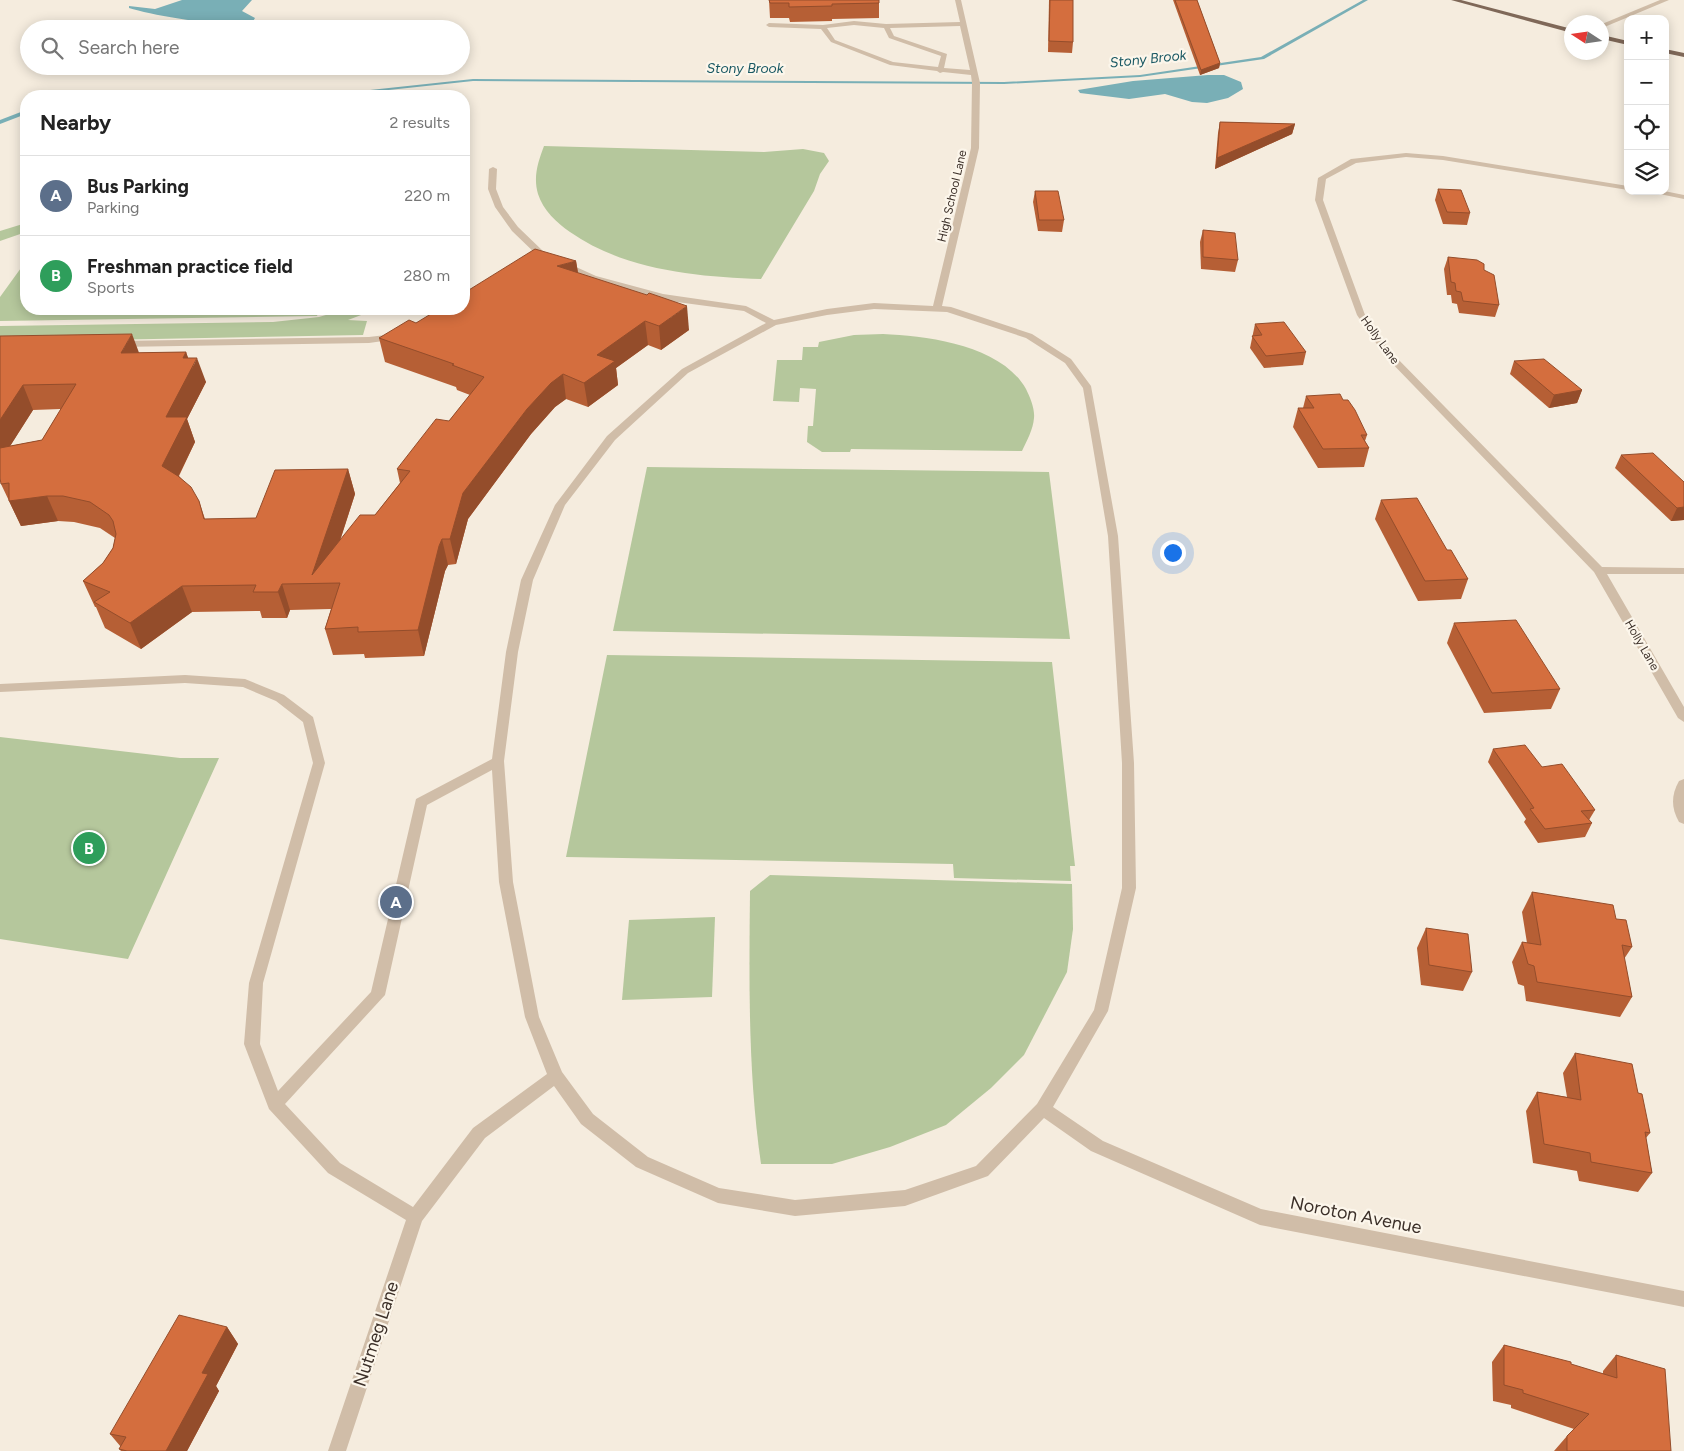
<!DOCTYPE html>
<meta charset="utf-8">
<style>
:root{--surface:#fff;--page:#f2f2f2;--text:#222;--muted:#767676;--line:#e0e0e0;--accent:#111827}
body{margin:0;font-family:Figtree,sans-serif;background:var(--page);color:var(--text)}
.controls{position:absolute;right:15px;top:15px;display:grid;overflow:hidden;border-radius:10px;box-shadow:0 2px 12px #0003}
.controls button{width:45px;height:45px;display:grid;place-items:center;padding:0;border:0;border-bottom:1px solid var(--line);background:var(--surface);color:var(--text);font:25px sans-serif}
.compass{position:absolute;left:1564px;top:15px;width:45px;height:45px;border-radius:50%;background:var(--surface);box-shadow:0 2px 12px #0003;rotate:282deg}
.you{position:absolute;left:1172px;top:552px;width:18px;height:18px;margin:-12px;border:4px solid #fff;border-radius:50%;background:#1a73e8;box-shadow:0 0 0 8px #1a73e833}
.badge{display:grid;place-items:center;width:32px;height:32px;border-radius:50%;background:var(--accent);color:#fff;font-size:16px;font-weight:700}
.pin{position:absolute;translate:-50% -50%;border:2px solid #fff;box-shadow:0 1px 5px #0006}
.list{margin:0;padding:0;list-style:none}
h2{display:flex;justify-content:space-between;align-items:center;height:65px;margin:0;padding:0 20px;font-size:21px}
h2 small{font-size:16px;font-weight:400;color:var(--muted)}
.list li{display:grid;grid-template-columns:32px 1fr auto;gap:15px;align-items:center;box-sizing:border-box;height:80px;padding:0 20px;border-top:1px solid var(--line)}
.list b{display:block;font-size:19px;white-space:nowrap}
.list p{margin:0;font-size:16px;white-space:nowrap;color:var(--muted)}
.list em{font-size:16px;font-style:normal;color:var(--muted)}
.icon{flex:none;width:28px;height:28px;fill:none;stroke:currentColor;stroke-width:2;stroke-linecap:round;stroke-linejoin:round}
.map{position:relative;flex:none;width:1684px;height:1451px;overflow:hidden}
.search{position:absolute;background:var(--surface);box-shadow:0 2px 12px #0003;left:20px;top:20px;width:450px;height:55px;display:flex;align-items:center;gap:12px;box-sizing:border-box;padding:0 18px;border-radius:28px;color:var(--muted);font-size:19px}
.panel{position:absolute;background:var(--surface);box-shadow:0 2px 12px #0003;left:20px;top:90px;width:450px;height:225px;border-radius:20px}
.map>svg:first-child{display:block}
.green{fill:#b5c79c}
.water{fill:#79afb6}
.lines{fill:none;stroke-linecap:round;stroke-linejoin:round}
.stream{fill:#79afb6;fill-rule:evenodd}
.minor{fill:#d0bda8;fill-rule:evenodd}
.major{fill:#7f6858;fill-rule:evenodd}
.wall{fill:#b65f35;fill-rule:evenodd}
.shaded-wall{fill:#944d2b}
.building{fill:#d46e3e;stroke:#944d2b}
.labels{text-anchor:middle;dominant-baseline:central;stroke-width:4.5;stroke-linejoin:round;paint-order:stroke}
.far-street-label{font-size:12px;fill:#3c3029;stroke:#fcf6eb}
.far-water-label{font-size:14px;font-style:italic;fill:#195863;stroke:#fcf6eb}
.near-street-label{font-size:18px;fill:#3c3029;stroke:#fcf6eb}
</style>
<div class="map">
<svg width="1684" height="1451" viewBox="0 0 1684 1451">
<rect width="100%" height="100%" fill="#f5ecde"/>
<!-- green -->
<g class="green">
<path d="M544 146 764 152 803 149 824 153 829 161 820 174 814 191 761 279C697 277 624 270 570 232 557 223 543 210 538 194 533 177 538 162 544 146Z"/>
<path d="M26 223V232L0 241V231Z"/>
<path d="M26 261V309H320L317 316 0 321V297Z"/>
<path d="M346 309H377L348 320 367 321 363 335 0 342V326L273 322 319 317Z"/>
<path d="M883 334C928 336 1001 345 1026 389 1030 397 1035 409 1034 418 1033 430 1027 440 1022 451L851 449 850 452H822L807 442 808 426H813L816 389 800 388 799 402 773 401 777 360H802L803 347H818L819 342 854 335Z"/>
<path d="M647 467 1049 472 1070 639 613 631Z"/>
<path d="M607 655 1052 662 1075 866H1070L1071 881 954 878 953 864 566 857Z"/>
<path d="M0 737 180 758H219L128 959 0 939Z"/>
<path d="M770 875 1072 884 1073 929 1067 972 1024 1055 991 1088 946 1125 890 1147 832 1164H761C748 1074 749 982 750 891Z"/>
<path d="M715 917 712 997 622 1000 629 920Z"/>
</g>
<!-- water -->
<g class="water">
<path d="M182 0H252L242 11 255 18 252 23C227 28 154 16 129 8V6L155 9Z"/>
<path d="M1208 75H1224L1241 82 1243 89 1228 98 1207 103 1192 102 1165 94 1129 99 1080 93 1078 90 1133 81Z"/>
</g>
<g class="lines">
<!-- stream -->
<g class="stream">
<path d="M1363 0H1368L1264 59 1140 77 1004 84 473 81 342 95 134 92 114 96H105L134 90 342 93 473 79 1004 82 1140 75 1261 57Z"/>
<path d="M26 110V114L0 124V120Z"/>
</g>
<!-- minor -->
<g class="minor">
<path d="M955 0H961L980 83 979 148 942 306 951 307 1032 334 1071 359 1091 386 1118 536 1134 763 1136 888 1108 1011 1053 1107 1103 1141 1261 1209 1684 1291V1307L1260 1225 1091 1151 1044 1118 988 1176 905 1206 795 1216 718 1203 636 1167 581 1124 554 1086 485 1138 422 1221 346 1451H328L406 1220 328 1173 269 1109 244 1044 249 983 313 763 303 722 276 701 243 687 185 683 0 692V684L185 675 245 679 284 695 313 717 325 763 263 983 260 1044 278 1091 371 992 416 799 492 759 506 652 521 580 555 505 607 436 682 369 766 323 744 311 662 300 590 280 539 257 512 231 495 207 488 189 489 169 493 167 497 169 496 189 503 207 518 227 545 253 596 276 663 294 746 306 774 320 827 309 874 303 933 306 971 148 972 83 971 75 943 72 940 73 937 71 890 65 831 42 821 29 769 27 766 25 769 23 823 25 854 21 886 24 960 22ZM854 25 884 28 889 38 941 56 938 67 893 62 835 40 827 28ZM960 26 970 70 944 68 947 54 894 36 890 28ZM874 309 947 312 1026 338 1065 363 1083 388 1108 536 1122 763V888L1094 1010 1037 1104 976 1166 905 1190 795 1200 719 1188 648 1157 593 1114 562 1072 539 1017 513 882 504 761 518 652 533 580 565 505 615 440 688 373 776 325 827 315ZM492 770 499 882 525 1017 547 1074 473 1128 413 1207 340 1163 285 1104 385 995 427 805Z"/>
<path d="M1660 0H1669L1602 28V24Z"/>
<path d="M1406 153 1443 156 1628 186V190L1443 160 1406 157 1356 163 1326 179 1323 200 1365 315 1391 352 1602 567 1684 568V574H1607L1684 707V722L1678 718 1594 572 1385 356 1357 315 1315 200 1318 178 1351 159Z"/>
<path d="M1645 191H1664L1684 195V199Z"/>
<path d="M394 334 399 337 397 339 369 343 119 347 114 344 119 341 369 337Z"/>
<path d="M1684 779V824L1679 822C1671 808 1671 795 1679 781Z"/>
</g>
<!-- major -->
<g class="major">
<path d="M1451 0H1461L1572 29V33Z"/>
<path d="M1602 35 1628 41V45L1602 39Z"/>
<path d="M1665 49 1684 53V57L1665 53Z"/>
</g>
</g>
<!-- wall -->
<g class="wall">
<path d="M769 0H879V18L832 19V21L790 22 789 18H770Z"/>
<path d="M1049 0H1073V42L1072 53 1048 52Z"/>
<path d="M1173 0H1197L1220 63 1219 68 1200 75Z"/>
<path d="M1220 122 1295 124 1292 134 1215 169 1218 133Z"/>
<path d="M1438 189 1470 213 1467 225 1443 224 1435 200Z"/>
<path d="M1035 191 1064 220 1062 232 1038 231 1033 202Z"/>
<path d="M1203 230 1238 260 1235 272 1201 269 1200 242Z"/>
<path d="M1448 257 1484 270 1499 305 1495 317 1459 313 1457 304 1452 303 1451 295H1447L1444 269Z"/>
<path d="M576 261 578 273 689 330 661 350 648 345 616 368 618 385 588 407 566 399 555 407 531 434 468 519 456 564 448 565 445 571 424 656 365 658 364 654 333 655 325 629 331 609 290 610 287 618H262L260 611 192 612 141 649 105 628 96 607H95L83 581 103 563 113 548 115 538 100 528 74 522 58 521 21 526 1 484 0 336 139 353 186 352 188 358 206 382 187 419 195 442 179 476 199 501 205 519 256 518 348 469 355 494 340 541 375 515 400 483 397 469 449 421 470 395 457 390 456 387 385 362 379 338 416 323ZM61 409 42 440 10 446 33 410Z"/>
<path d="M1255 324 1306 352 1303 365 1264 368 1250 348Z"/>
<path d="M1514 361 1582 390 1577 403 1549 408 1510 374Z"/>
<path d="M1306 396 1367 435 1365 441 1369 448 1364 467 1318 468 1293 427 1298 408H1303Z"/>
<path d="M1621 455 1684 482V520L1671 521 1615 468Z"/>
<path d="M1381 500 1447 550 1468 579 1461 599 1418 601 1375 519Z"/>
<path d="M1454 623 1560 689 1551 709 1484 713 1447 643Z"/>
<path d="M1493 749 1542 767 1595 810 1589 820 1592 823 1585 837 1538 843 1524 822 1526 819 1488 762Z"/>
<path d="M1532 892 1616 919 1632 947 1624 959 1632 997 1620 1017 1526 1001 1524 986 1518 984 1512 962 1522 942 1527 943 1522 912Z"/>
<path d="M1426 928 1472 972 1463 991 1421 985 1417 948Z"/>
<path d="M1575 1053 1638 1093 1650 1133 1646 1138 1652 1173 1638 1192 1579 1181 1577 1171 1533 1163 1526 1111 1537 1092 1567 1097 1563 1073Z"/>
<path d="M227 1327 238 1344 216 1386 219 1391 187 1451H121L119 1449 121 1447 110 1434Z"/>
<path d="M1504 1345 1603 1374V1371L1616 1355 1671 1451H1554L1567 1436 1574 1429 1511 1408V1405L1493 1401 1492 1362Z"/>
</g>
<!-- shaded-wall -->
<g class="shaded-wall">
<path d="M1220 63 1219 68 1200 75 1201 70Z"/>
<path d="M1295 124 1292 134 1215 169 1217 158Z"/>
<path d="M576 261 580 285 557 266Z"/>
<path d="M687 306 689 330 661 350 659 326Z"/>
<path d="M645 321 648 345 616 368 618 385 588 407 584 383 597 355Z"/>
<path d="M132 334 141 358 121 353Z"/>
<path d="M186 352 192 369 197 358 206 382 187 419 195 442 171 491 162 466 166 417 183 358Z"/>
<path d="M563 374 566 399 555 407 531 434 468 519 456 564 450 539 463 493 527 409 551 383Z"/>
<path d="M23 385 33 410 0 462V420Z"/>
<path d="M1582 390 1577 403 1549 408 1554 395Z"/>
<path d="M348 469 355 494 326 583 312 575Z"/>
<path d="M47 496 58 521 21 526 9 501Z"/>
<path d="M1684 507V520L1671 521 1677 508Z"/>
<path d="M442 539 448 565 445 571 424 656 418 630 439 546Z"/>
<path d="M282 584 290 610 287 618 278 592Z"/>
<path d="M182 586 192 612 141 649 130 623Z"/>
<path d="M227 1327 238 1344 216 1386 219 1391 187 1451H166L202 1373Z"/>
</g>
<!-- building -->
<g class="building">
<path d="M769 0H879V3L832 4V6L789 7V3H770Z"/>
<path d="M1050 0H1073V42L1049 41Z"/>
<path d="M1175 0H1197L1220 63 1201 70Z"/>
<path d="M1220 122 1295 124 1217 158Z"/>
<path d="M1438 189 1461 190 1470 213 1447 212Z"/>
<path d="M1035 191H1058L1064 220H1039Z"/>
<path d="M1203 230 1235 233 1238 260 1203 257Z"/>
<path d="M535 249 576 261 557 266 647 295 649 293 687 306 659 326 645 321 597 355 615 361 584 383 563 374 551 383 527 409 463 493 450 539H442L439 546 418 630 358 632V627L325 629 340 583 282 584 278 592H253L256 585 182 586 130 623 94 602 110 592 83 581 103 563 113 548 116 534 113 521 109 515 90 502 63 496H47L9 501V483L1 484 0 478V448L42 440 76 384 23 385 0 420V336L132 334 121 353 186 352 183 358H197L166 417H187L162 466 178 476 191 487 199 501 204 519 256 518 275 470 348 469 312 575 360 515H375L410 471 397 469 436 419 449 421 484 377 452 365 454 364 379 338 409 320 416 323 439 309H464V293Z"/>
<path d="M1448 257 1477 260 1484 264V270L1494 275 1499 305 1463 301 1461 292 1456 291 1455 283 1451 282Z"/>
<path d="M1284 322 1306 352 1266 356 1252 336 1262 335 1255 324Z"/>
<path d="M1544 359 1582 390 1554 395 1514 361Z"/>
<path d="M1340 394 1343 400H1348L1355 410 1367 435H1361L1369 448 1323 449 1298 408H1314L1306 396Z"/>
<path d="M1653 453 1684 482V507L1677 508 1621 455Z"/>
<path d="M1417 498 1447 550H1451L1468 579 1425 581 1381 500Z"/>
<path d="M1516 620 1560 689 1492 693 1454 623Z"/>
<path d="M1525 745 1542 767 1562 764 1595 810 1581 811 1592 823 1545 829 1530 809 1534 808 1493 749Z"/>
<path d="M1532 892 1613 905 1616 919 1626 920 1632 947 1622 945 1632 997 1537 982 1534 966 1528 964 1522 942 1541 945Z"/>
<path d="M1426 928 1468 934 1472 972 1429 965Z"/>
<path d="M1575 1053 1632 1064 1638 1093 1642 1094 1650 1133 1645 1132 1652 1173 1591 1162 1590 1153 1544 1144 1537 1092 1581 1100Z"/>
<path d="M179 1315 227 1327 202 1373 208 1374 166 1451H127L119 1449 126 1437 110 1434Z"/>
<path d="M1504 1345 1571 1362V1364L1617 1378 1616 1355 1665 1369 1671 1451H1567V1436L1589 1414 1523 1393V1390L1504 1385Z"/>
</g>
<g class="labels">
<!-- far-street labels -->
<g class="far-street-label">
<text transform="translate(952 196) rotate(-77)">High School Lane</text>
<text transform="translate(1380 340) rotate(54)">Holly Lane</text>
<text transform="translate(1642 645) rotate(60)">Holly Lane</text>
</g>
<!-- far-water labels -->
<g class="far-water-label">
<text transform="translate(1148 59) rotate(-6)">Stony Brook</text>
<text x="745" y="68">Stony Brook</text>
</g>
<!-- near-street labels -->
<g class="near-street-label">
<text transform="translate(1356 1215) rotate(11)">Noroton Avenue</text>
<text transform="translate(376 1334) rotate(-72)">Nutmeg Lane</text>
</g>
</g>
</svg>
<div class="controls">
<button>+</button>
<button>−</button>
<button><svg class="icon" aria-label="locate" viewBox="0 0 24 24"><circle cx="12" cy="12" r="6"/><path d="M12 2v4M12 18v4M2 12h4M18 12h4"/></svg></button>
<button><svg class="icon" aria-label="layers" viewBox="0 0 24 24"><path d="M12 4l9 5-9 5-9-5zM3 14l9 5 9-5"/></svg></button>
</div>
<svg class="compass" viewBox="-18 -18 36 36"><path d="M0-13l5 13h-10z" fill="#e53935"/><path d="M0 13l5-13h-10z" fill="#767676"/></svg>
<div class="you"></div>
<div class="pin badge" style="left:396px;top:902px;background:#5c6f8a">A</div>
<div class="pin badge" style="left:89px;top:848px;background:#2e9e5b">B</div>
<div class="search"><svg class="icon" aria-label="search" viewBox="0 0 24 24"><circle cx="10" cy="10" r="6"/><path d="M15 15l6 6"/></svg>Search here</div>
<section class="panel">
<h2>Nearby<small>2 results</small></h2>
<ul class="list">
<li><span class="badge" style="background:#5c6f8a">A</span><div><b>Bus Parking</b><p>Parking</p></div><em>220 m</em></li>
<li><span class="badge" style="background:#2e9e5b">B</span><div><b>Freshman practice field</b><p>Sports</p></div><em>280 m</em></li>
</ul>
</section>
</div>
